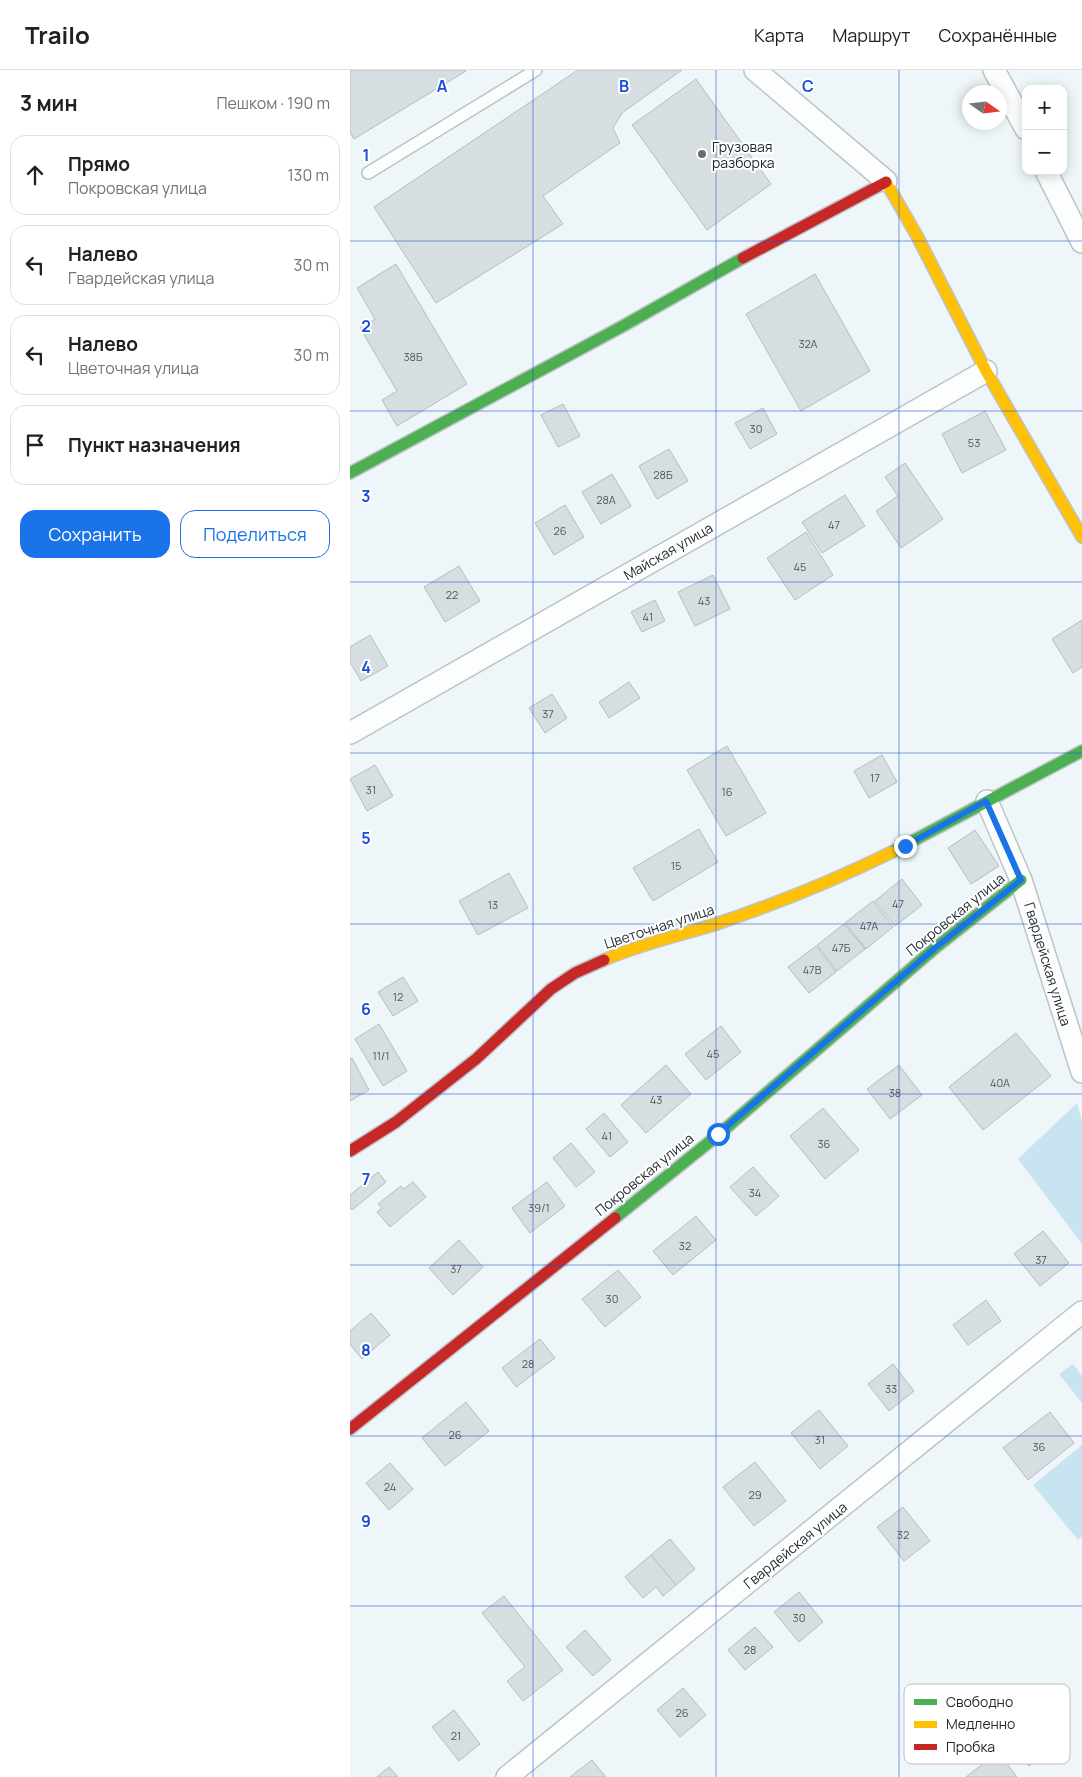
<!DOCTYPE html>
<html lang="ru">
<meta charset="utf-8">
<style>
:root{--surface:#fff;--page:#f2f2f2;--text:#202124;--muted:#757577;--line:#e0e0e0;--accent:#1a73e8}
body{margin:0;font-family:Manrope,sans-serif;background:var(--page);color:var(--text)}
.controls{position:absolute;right:15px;top:15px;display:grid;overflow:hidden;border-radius:10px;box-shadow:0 2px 12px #0003}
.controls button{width:45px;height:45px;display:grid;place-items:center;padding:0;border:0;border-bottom:1px solid var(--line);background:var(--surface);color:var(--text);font:25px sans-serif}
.compass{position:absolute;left:612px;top:15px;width:45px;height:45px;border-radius:50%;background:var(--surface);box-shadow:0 2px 12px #0003;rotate:104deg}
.stop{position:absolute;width:15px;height:15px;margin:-11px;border:4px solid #1a73e8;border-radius:50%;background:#fff}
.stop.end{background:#1a73e8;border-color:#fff;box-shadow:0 1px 5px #0008}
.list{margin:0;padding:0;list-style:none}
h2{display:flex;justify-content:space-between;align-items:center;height:65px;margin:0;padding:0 20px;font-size:21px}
h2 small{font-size:16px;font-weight:400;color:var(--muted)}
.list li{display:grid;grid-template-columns:32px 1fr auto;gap:15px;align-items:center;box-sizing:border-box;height:80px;margin:0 10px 10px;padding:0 10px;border:1px solid var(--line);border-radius:15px}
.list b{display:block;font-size:19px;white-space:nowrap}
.list p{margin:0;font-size:16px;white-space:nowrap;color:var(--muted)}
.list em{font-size:16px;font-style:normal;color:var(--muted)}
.actions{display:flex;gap:10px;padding:15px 20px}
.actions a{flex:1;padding:11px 0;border:1px solid var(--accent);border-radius:15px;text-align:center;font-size:18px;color:var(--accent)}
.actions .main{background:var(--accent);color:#fff}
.icon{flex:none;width:28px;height:28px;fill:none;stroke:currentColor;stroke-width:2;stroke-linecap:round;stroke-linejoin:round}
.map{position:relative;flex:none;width:732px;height:1707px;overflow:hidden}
header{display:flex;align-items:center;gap:30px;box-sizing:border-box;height:70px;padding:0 25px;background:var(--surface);border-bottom:1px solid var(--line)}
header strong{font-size:24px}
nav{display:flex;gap:28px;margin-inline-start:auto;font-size:18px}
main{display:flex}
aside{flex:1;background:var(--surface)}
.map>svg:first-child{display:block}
.green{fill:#c8e4f1}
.building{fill:#d7dee2;stroke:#b5bdc0}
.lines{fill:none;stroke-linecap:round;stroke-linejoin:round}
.lane-casing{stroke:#bcc4c7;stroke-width:14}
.street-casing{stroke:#bcc4c7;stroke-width:24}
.fast-casing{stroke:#bcc4c7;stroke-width:14}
.slow-casing{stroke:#bcc4c7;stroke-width:14}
.jam-casing{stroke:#bcc4c7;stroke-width:14}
.lane{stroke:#fcfefe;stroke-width:11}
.street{stroke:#fcfefe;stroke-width:21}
.fast{stroke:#4caf50;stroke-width:11}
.slow{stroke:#ffc107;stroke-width:11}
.jam{stroke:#c62828;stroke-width:11}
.route{stroke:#1a73e8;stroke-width:6}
.grid{fill:none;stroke:#1d4ed8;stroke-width:1;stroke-opacity:0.55}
.poi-dot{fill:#676f73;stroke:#fff;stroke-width:2}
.labels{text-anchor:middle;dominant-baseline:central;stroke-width:4;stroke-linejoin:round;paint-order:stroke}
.number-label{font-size:11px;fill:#4e565a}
.poi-label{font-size:14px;fill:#1f272b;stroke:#fff;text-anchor:start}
.street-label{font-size:14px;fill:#1f272b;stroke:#fff}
.key{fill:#fff;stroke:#bcbebf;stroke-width:1}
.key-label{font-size:14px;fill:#1f272b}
.grid-label{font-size:16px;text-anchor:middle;font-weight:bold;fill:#1d4ed8;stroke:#fff;stroke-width:4;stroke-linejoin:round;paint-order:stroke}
</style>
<header>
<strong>Trailo</strong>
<nav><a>Карта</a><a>Маршрут</a><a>Сохранённые</a></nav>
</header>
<main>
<aside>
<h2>3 мин<small>Пешком · 190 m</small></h2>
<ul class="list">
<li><svg class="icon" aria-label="ahead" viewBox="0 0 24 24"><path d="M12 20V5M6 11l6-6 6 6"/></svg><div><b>Прямо</b><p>Покровская улица</p></div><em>130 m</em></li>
<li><svg class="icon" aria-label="left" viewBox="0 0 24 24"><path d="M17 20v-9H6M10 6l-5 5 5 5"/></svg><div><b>Налево</b><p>Гвардейская улица</p></div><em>30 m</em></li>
<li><svg class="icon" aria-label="left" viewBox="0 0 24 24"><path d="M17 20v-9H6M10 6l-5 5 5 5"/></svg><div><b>Налево</b><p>Цветочная улица</p></div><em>30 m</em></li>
<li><svg class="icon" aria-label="arrive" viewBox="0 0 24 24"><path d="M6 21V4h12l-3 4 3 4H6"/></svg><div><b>Пункт назначения</b></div></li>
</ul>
<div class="actions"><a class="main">Сохранить</a><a>Поделиться</a></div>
</aside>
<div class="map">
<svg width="732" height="1707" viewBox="0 0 732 1707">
<rect width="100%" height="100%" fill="#eef6f9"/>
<!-- green -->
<g class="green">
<path d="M727 1033 732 1052V1174L668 1089Z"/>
<path d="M723 1294 732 1306V1333L709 1304Z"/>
<path d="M732 1375V1466L728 1470 683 1415Z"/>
</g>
<!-- building -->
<g class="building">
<path d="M0 0H115L116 1 4 69 0 62Z"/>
<path d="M228 0H332L272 43 263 58 270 73 193 126 213 154 86 233 24 137Z"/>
<path d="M346 9 421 114 357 160 282 55Z"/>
<path d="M46 194 117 314 47 356 32 330 47 321 10 258 25 249 7 218Z"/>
<path d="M465 204 520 301 451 341 396 244Z"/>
<path d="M213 334 230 366 208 377 191 345Z"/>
<path d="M413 338 427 364 400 379 385 353Z"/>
<path d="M635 341 656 380 612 403 592 364Z"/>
<path d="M319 379 338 411 307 429 289 396Z"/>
<path d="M555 393 593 449 551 478 526 441 548 426 535 407Z"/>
<path d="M262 404 281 436 251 454 232 422Z"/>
<path d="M495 425 515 456 472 483 452 452Z"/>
<path d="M215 435 234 467 204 485 185 453Z"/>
<path d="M456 462 483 505 445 530 417 488Z"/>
<path d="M109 496 130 531 95 552 74 517Z"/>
<path d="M363 505 380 539 345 556 328 522Z"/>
<path d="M305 530 315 551 292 562 281 542Z"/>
<path d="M732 550V597L723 603 702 569Z"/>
<path d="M20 565 38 596 11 611 0 592V577Z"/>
<path d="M279 612 290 628 259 648 249 632Z"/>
<path d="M202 624 217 648 195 663 179 638Z"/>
<path d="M377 676 416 743 376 766 337 700Z"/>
<path d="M532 685 547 712 519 728 504 701Z"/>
<path d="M25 695 43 726 17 741 0 709Z"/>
<path d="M349 759 368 792 303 831 283 798Z"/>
<path d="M625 760 649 796 621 814 598 778Z"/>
<path d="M159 803 178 838 128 865 109 831Z"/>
<path d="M552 809 572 835 545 856 525 831Z"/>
<path d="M523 831 543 857 516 879 495 853Z"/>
<path d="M494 854 515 879 487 901 467 875Z"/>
<path d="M466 876 486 902 459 923 438 897Z"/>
<path d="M53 907 68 931 43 946 28 922Z"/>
<path d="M29 954 57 1001 33 1016 5 969Z"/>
<path d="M371 956 391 982 356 1010 335 984Z"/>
<path d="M666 963 701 1006 633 1060 599 1017Z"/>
<path d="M2 988 19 1020 0 1031V989Z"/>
<path d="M316 995 341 1024 296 1063 271 1035Z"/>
<path d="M549 995 572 1025 540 1049 517 1019Z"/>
<path d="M473 1038 509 1080 475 1109 440 1066Z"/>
<path d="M254 1043 278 1072 260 1087 236 1059Z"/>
<path d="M221 1073 245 1102 226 1117 203 1088Z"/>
<path d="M403 1097 429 1126 406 1146 380 1117Z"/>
<path d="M28 1102 36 1112 2 1140 0 1138V1125Z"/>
<path d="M63 1112 76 1127 40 1157 27 1142 32 1138 28 1134 51 1116 54 1119Z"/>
<path d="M197 1112 215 1136 180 1163 162 1138Z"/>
<path d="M346 1146 366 1170 323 1205 303 1181Z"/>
<path d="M693 1161 719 1193 690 1216 664 1184Z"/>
<path d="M109 1170 133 1197 103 1225 79 1198Z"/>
<path d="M268 1200 291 1227 255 1257 232 1229Z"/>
<path d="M636 1230 651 1251 618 1275 603 1255Z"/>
<path d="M21 1243 40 1265 12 1289 0 1274V1261Z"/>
<path d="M190 1269 205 1288 166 1317 152 1298Z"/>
<path d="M543 1294 564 1321 539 1341 518 1314Z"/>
<path d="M116 1332 139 1361 95 1396 72 1368Z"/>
<path d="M469 1340 498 1376 470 1399 441 1363Z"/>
<path d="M700 1342 724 1373 678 1410 653 1378Z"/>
<path d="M405 1392 436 1431 404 1456 373 1417Z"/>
<path d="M40 1393 63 1419 39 1440 16 1413Z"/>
<path d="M553 1437 580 1471 554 1491 527 1457Z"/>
<path d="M320 1469 345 1499 326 1515 301 1485Z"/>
<path d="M301 1485 326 1515 313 1526 306 1517 293 1528 275 1507Z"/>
<path d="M449 1522 473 1552 449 1572 424 1542Z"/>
<path d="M154 1526 213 1600 173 1631 157 1611 175 1597 132 1543Z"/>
<path d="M405 1557 423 1577 395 1600 378 1580Z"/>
<path d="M235 1560 261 1590 243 1606 216 1577Z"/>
<path d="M333 1618 356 1645 330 1667 307 1640Z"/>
<path d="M698 1633 714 1651 702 1661 710 1671 679 1696 656 1668Z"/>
<path d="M104 1640 130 1674 109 1691 82 1657Z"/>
<path d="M648 1682 667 1707H616Z"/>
<path d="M242 1690 256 1707H220Z"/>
<path d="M39 1697 48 1707H27Z"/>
</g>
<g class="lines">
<!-- lane casing -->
<g class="lane-casing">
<path id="lane" d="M18 103 186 0"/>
</g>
<!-- street casing -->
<g class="street-casing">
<g id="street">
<path d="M405 0 536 111"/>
<path d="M644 0 676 59"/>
<path d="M696 101 732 172"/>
<path d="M0 663 636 301"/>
<path d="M637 731 671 810 732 1002"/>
<path d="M157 1707 732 1242"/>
</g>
</g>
<!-- fast casing -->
<g class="fast-casing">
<g id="fast">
<path d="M0 403 273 256 393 188"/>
<path d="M542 782 732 681"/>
<path d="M265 1148 368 1065 585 878 671 810"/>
</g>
</g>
<!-- slow casing -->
<g class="slow-casing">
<g id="slow">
<path d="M536 112 567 166 636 301 732 467"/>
<path d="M254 890C290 874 328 866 366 854 426 834 485 810 542 782"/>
</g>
</g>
<!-- jam casing -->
<g class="jam-casing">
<g id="jam">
<path d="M393 188 536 112"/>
<path d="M0 1081 46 1052 126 989 201 919 225 903 254 890"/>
<path d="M0 1359 265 1148"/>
</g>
</g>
<!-- lane -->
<use href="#lane" class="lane"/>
<!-- street -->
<use href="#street" class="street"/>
<!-- fast -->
<use href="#fast" class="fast"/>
<!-- slow -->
<use href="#slow" class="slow"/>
<!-- jam -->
<use href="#jam" class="jam"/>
</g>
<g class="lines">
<!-- route -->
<path class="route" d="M368 1064 585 878 671 810 636 731 555 776"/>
</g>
<!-- grid -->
<path class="grid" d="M183 0V1707M366 0V1707M549 0V1707M0 171H732M0 341H732M0 512H732M0 683H732M0 854H732M0 1024H732M0 1195H732M0 1366H732M0 1536H732"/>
<!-- markers -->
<circle class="poi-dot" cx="352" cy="84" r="5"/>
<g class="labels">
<!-- number labels -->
<g class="number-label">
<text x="458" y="273">32А</text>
<text x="63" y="286">38Б</text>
<text x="406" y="358">30</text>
<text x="624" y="372">53</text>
<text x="313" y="404">28Б</text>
<text x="256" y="429">28А</text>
<text x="484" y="454">47</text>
<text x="210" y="460">26</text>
<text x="450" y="496">45</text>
<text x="102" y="524">22</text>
<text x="354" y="530">43</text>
<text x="298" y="546">41</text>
<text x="198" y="643">37</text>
<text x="525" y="707">17</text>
<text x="21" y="719">31</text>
<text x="377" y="721">16</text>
<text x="326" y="795">15</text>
<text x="548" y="833">47</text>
<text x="143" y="834">13</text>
<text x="519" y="855">47А</text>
<text x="491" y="877">47Б</text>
<text x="462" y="899">47В</text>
<text x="48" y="926">12</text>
<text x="363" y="983">45</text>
<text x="31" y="985">11/1</text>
<text x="650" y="1012">40А</text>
<text x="545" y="1022">38</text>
<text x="306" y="1029">43</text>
<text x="257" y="1065">41</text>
<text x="474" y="1073">36</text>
<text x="405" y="1122">34</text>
<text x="189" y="1137">39/1</text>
<text x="335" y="1175">32</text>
<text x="691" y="1189">37</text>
<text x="106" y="1198">37</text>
<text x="262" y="1228">30</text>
<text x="178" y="1293">28</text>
<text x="541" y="1318">33</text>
<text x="105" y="1364">26</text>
<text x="470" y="1369">31</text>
<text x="689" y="1376">36</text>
<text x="40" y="1416">24</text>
<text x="405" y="1424">29</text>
<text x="553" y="1464">32</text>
<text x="449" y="1547">30</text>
<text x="400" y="1579">28</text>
<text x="332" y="1642">26</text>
<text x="106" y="1665">21</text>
</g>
<!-- poi labels -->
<g class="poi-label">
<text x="362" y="76">Грузовая<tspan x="362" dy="16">разборка</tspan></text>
</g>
<!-- street labels -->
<g class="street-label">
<text transform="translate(318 481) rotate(-30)">Майская улица</text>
<text transform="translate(605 844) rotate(-39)">Покровская улица</text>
<text transform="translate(309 856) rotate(-18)">Цветочная улица</text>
<text transform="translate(698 894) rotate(73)">Гвардейская улица</text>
<text transform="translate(294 1104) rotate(-39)">Покровская улица</text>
<text transform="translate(445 1475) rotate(-39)">Гвардейская улица</text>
</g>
</g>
<!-- legend -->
<rect x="554" y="1614" width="166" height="80" rx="8" class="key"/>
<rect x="564" y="1629" width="23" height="6" fill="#4caf50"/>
<rect x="564" y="1651" width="23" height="7" fill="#ffc107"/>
<rect x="564" y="1674" width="23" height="6" fill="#c62828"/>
<g class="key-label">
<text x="596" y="1637">Свободно</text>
<text x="596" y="1659">Медленно</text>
<text x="596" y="1682">Пробка</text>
</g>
<g class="grid-label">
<text x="92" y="22">A</text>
<text x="274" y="22">B</text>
<text x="458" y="22">C</text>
<text x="16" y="91">1</text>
<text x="16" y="262">2</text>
<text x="16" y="432">3</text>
<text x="16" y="603">4</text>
<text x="16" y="774">5</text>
<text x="16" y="945">6</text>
<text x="16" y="1115">7</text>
<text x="16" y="1286">8</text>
<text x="16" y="1457">9</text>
</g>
</svg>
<div class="controls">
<button>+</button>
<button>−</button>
</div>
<svg class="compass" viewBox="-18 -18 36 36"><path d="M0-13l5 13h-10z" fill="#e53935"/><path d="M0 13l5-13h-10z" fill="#757577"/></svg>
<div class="stop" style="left:368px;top:1064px"></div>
<div class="stop end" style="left:555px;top:776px"></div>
</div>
</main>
